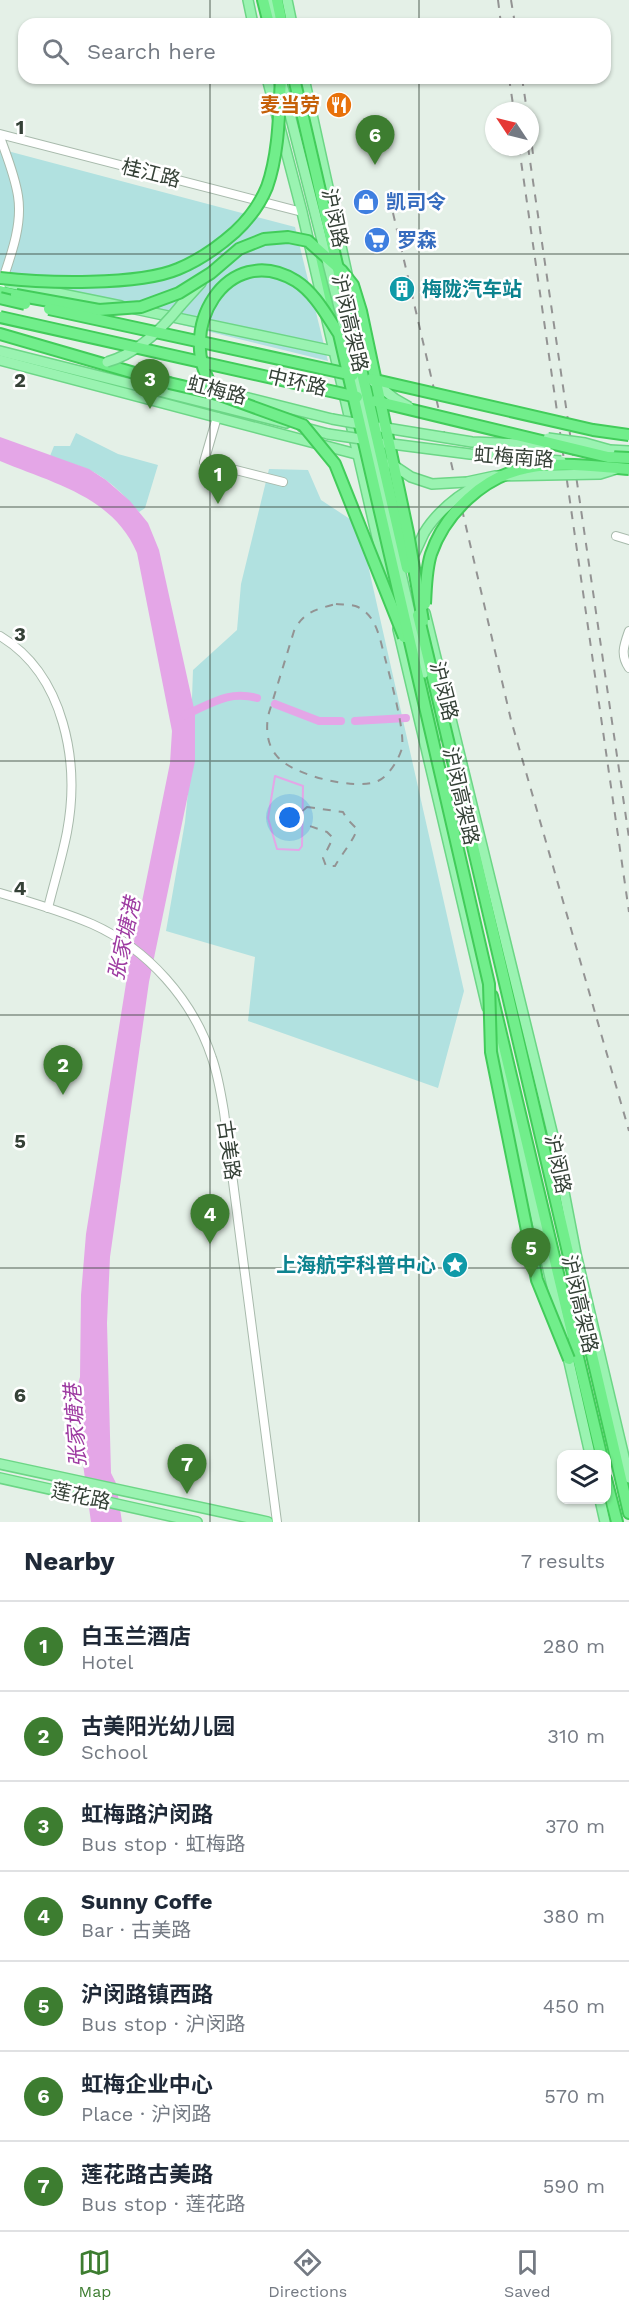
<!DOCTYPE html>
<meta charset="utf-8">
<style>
:root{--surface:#fff;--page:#f6f6f7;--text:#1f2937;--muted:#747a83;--line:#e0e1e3;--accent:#3d7d30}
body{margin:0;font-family:"Work Sans","Noto Sans SC",sans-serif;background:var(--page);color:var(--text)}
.controls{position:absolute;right:18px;bottom:18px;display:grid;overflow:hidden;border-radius:12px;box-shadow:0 2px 4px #0004}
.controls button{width:54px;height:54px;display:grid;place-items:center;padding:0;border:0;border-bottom:2px solid var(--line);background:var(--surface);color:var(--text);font:30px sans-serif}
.compass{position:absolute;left:485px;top:102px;width:54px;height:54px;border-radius:50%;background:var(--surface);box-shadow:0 2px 4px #0004;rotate:305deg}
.you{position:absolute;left:290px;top:818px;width:21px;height:21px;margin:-15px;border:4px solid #fff;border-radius:50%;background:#1a73e8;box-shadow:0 0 0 9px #1a73e833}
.badge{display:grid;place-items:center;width:39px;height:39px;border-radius:50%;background:var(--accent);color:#fff;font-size:20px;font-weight:700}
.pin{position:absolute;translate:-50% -50px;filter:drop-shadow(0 2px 3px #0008)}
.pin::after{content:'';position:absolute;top:32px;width:21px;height:18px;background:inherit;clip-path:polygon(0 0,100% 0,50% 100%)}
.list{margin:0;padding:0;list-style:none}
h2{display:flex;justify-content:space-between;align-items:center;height:78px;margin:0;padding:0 24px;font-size:26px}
h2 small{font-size:20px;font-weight:400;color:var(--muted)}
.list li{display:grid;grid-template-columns:39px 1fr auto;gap:18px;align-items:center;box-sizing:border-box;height:90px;padding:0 24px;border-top:2px solid var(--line)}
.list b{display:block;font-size:22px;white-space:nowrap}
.list p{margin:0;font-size:20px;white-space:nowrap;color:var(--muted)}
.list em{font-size:20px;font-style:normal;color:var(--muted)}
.icon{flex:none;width:33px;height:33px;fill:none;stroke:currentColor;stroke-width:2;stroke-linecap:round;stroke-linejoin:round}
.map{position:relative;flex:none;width:629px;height:1522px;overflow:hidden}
.search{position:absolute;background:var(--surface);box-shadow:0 2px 4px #0004;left:18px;right:18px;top:18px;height:66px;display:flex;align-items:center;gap:15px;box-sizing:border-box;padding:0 21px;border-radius:18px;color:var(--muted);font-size:22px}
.sheet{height:708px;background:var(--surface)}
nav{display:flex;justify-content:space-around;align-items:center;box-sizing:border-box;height:84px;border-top:2px solid var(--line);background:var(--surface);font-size:16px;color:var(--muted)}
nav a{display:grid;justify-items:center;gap:3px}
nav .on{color:var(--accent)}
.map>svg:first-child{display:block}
.green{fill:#b1e1e0}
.water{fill:#e4a6e7}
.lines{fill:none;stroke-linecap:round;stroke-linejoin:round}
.stream{stroke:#e4a6e7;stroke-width:2}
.canal{stroke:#e4a6e7;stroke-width:8}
.minor-casing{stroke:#a8baac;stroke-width:10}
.major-casing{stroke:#6cd686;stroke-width:12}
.highway-casing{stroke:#42cc5a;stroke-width:14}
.minor{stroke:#fff;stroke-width:8}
.major{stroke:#9af3b1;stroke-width:9}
.highway{stroke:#71ee8b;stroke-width:10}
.rail{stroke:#939393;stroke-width:2;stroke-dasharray:8 8;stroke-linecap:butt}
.major-bridge-casing{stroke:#6cd686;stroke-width:12;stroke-linecap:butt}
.highway-bridge-casing{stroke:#42cc5a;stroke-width:14;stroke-linecap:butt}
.major-bridge{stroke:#9af3b1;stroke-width:9}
.highway-bridge{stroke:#71ee8b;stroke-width:10}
.grid{fill:none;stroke:#354137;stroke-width:1.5;stroke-opacity:0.55}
.labels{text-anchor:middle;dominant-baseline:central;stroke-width:5;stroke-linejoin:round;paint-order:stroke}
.food-label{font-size:20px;font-weight:bold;fill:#c56008;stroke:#fff;text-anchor:end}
.street-label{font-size:20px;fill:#354137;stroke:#fff}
.shop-label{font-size:20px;font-weight:bold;fill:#366cbe;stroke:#fff;text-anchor:start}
.culture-label{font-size:20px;font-weight:bold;fill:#0d838f;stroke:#fff;text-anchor:start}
.water-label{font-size:21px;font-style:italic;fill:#9d3aa1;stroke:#fff}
.grid-label{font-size:20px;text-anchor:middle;font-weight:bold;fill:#354137;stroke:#fff;stroke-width:5;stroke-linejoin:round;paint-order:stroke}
</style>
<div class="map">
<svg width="629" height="1522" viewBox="0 0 629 1522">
<rect width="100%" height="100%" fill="#e4f0e7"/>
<!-- green -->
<g class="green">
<path d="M0 149 295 227 328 361 0 280Z"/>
<path d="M76 433 118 454 158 465 145 508 139 512C125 496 107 477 87 469 75 464 62 461 50 456L54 446H70Z"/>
<path d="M269 469 308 470 321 500 359 525 464 991 438 1088 248 1021 255 957 166 931 185 822 189 782 193 670 237 630 241 584Z"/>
</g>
<!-- water -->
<path class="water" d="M0 437 89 469 106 480 130 501 148 523 159 550 195 713V761L149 982 110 1257 107 1323 111 1473 116 1483 122 1522H91L82 1457 76 1392 80 1377 81 1295 86 1234 128 971 170 763 172 731 137 553C113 496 52 483 0 461Z"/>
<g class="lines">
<!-- stream -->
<path class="stream" d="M275 776 303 786 302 846 299 850 277 849 268 818Z"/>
<!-- canal -->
<g class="canal">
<path d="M275 704 319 721H341"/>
<path d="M185 715C211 704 228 690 257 698"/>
<path d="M355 721 406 718"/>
</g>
<!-- minor casing -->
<g class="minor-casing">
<g id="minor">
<path d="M0 134 302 212"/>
<path d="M0 137C7 157 15 176 18 196 23 227 9 260 0 288"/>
<path d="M217 417 204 462 283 482"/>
<path d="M616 536 629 540"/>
<path d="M629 631C624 645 620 655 629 668"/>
<path d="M0 636C65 675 80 763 67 832 62 858 54 883 48 908"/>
<path d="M0 893C31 902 62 911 92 924 148 949 193 1000 212 1058 218 1075 221 1094 224 1112L277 1522"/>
</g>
</g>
<!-- major casing -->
<g class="major-casing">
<g id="major">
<path d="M248 0 253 24"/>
<path d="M272 0 276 24"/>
<path d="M287 0 292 24"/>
<path d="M267 78 302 212 389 589"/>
<path d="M304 78 348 278"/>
<path d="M8 283 121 306"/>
<path d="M181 305 201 283"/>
<path d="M135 309 338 352"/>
<path d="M0 351 286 423"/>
<path d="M0 360 360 455"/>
<path d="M220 391 332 419"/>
<path d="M302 427 328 434"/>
<path d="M610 450 629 451"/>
<path d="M412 559 424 533"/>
<path d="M425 613 554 1140 576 1254 629 1478"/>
<path d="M398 629 487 1007"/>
<path d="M424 673 438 732 433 743"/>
<path d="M493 1035 564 1337"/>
<path d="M567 1353 590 1454"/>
<path d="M0 1464 268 1522"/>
<path d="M0 1478 197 1522"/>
<path d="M600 1500 605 1522"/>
</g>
</g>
<!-- highway casing -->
<g class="highway-casing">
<g id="highway">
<path d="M263 0 269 24"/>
<path d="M277 0 282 24"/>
<path d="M319 248 338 332"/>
<path d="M0 291 16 295"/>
<path d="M0 334 169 383"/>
<path d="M457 778 629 1513"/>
<path d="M492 996 601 1454"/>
<path d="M606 1479 617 1522"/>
</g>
</g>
<!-- minor -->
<use href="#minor" class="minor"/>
<!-- major -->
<use href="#major" class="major"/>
<!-- highway -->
<use href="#highway" class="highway"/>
<!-- rail -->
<g class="rail">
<path d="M498 0 501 24"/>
<path d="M511 0 515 24"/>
<path d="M509 78 514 111"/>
<path d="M522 78 527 111"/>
<path d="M530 130 533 154"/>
<path d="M519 147 629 912"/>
<path d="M528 147 629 838"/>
<path d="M393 213 511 720 629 1131"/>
<path d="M336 604C342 605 352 604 358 607 377 616 380 640 385 658 390 677 405 730 402 748 399 759 389 776 378 781 356 791 290 775 276 755 267 744 266 730 268 716L294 631C303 612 317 609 336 604Z"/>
<path d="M307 807 343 812 347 819 357 829C354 840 341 855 335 866H326L323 858 333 838 327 832 301 823 298 815Z"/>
</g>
<!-- major-bridge casing -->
<g class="major-bridge-casing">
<g id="major-bridge">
<path d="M282 83 340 311 424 673"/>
<path d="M107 362C136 354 162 329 181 305"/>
<path d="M374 382 395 399 409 407"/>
<path d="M332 419 366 425"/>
<path d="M380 427 472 442 548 445"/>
<path d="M328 434 368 440"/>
<path d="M548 438 585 443 610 450"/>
<path d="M384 443 470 454 561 461"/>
<path d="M390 463 411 477 432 484 467 482 495 476 600 474 616 469"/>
<path d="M424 533C438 510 458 495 482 482"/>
</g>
</g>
<!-- highway-bridge casing -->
<g class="highway-bridge-casing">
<g id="highway-bridge">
<path d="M294 78 407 568"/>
<path d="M0 278C44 283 138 286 178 269 200 260 217 248 235 232 248 220 260 204 267 187 279 153 279 114 281 78"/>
<path d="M16 295 99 310 141 307 179 293 211 273 239 249 264 239 288 237 308 241 342 271 353 285 361 311 408 533 423 621"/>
<path d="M0 298 25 304"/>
<path d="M49 309 353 375"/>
<path d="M0 317 357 397"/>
<path d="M371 379 593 430 629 435"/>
<path d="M169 383 217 394 303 425 335 464 404 637"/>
<path d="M214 389C173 332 227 239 296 281 315 293 327 316 339 334L489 984 491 1052 537 1280 569 1359"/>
<path d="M375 401 608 457 629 458"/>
<path d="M425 604C426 587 426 570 431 554 445 513 484 476 527 468 559 461 597 467 629 469"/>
<path d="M418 615 457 778"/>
</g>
</g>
<!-- major-bridge -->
<use href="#major-bridge" class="major-bridge"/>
<!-- highway-bridge -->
<use href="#highway-bridge" class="highway-bridge"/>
</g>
<!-- grid -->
<path class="grid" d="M210 0V24M419 0V24M210 78V1522M419 78V1522M0 254H629M0 507H629M0 761H629M0 1015H629M0 1268H629"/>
<!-- icons -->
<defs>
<g id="restaurant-disc" transform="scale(1.35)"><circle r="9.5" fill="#e8710a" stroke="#fff"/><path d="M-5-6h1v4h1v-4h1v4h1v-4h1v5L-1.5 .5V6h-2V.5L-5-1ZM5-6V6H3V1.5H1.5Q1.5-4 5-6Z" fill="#fff"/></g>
<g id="shop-disc" transform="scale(1.35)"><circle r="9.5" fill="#3f7fe0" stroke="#fff"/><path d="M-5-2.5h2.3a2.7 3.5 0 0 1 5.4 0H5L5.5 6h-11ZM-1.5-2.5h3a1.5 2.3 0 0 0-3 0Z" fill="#fff"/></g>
<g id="supermarket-disc" transform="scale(1.35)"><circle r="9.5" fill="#3f7fe0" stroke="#fff"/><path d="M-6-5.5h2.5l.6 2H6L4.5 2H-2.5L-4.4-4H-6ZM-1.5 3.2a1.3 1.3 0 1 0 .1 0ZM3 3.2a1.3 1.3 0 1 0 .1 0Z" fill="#fff"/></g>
<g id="building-disc" transform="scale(1.35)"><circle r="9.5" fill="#0f9aa8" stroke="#fff"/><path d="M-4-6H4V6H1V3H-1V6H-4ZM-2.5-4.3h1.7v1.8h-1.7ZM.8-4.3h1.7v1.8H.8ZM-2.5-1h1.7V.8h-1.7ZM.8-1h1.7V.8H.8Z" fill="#fff"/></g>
<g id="sight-disc" transform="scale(1.35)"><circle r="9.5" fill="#0f9aa8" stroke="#fff"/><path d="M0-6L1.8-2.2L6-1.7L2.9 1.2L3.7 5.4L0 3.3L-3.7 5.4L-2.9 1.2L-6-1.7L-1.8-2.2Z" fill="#fff"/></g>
</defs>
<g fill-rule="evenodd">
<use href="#restaurant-disc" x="339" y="105"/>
<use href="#shop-disc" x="366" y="202"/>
<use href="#supermarket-disc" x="377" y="240"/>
<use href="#building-disc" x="402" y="289"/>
<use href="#sight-disc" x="455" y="1265"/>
</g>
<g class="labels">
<!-- food labels -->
<g class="food-label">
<text x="320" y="105">麦当劳</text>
</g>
<!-- street labels -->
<g class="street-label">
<text transform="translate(151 173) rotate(14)">桂江路</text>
<text transform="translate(335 218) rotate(78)">沪闵路</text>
<text transform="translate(350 323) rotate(77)">沪闵高架路</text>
<text transform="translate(297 382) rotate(13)">中环路</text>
<text transform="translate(217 390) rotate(14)">虹梅路</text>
<text transform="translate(514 457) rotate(4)">虹梅南路</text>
<text transform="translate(444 691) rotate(76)">沪闵路</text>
<text transform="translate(461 796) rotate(77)">沪闵高架路</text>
<text transform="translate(229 1150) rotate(82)">古美路</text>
<text transform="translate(558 1164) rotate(78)">沪闵路</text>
<text transform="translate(580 1304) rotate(77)">沪闵高架路</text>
<text transform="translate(81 1496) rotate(12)">莲花路</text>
</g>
<!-- shop labels -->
<g class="shop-label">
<text x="386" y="202">凯司令</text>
<text x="397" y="240">罗森</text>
</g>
<!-- culture labels -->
<g class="culture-label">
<text x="422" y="289">梅陇汽车站</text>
<text x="436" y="1265" text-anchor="end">上海航宇科普中心</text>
</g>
<!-- water labels -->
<g class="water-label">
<text transform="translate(124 939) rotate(-78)">张家塘港</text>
<text transform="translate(75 1426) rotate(-94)">张家塘港</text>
</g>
</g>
<g class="grid-label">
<text x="20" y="134">1</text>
<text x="20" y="387">2</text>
<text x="20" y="641">3</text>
<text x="20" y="895">4</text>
<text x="20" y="1148">5</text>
<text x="20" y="1402">6</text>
</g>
</svg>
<div class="controls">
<button><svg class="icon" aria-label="layers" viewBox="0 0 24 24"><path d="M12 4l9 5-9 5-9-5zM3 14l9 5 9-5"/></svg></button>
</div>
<svg class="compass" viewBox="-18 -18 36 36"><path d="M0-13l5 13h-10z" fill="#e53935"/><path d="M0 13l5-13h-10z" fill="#747a83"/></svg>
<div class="you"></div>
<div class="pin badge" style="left:218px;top:504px">1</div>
<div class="pin badge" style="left:63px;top:1095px">2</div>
<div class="pin badge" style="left:150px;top:409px">3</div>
<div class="pin badge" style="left:210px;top:1244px">4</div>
<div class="pin badge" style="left:531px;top:1278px">5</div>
<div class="pin badge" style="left:375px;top:165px">6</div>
<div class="pin badge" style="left:187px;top:1494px">7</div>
<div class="search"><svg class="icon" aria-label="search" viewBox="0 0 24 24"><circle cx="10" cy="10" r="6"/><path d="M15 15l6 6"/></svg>Search here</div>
</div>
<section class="sheet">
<h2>Nearby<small>7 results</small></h2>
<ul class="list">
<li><span class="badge">1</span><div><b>白玉兰酒店</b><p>Hotel</p></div><em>280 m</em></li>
<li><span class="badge">2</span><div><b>古美阳光幼儿园</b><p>School</p></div><em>310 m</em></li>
<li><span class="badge">3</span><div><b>虹梅路沪闵路</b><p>Bus stop · 虹梅路</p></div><em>370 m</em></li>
<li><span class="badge">4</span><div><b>Sunny Coffe</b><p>Bar · 古美路</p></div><em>380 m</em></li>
<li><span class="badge">5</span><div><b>沪闵路镇西路</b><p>Bus stop · 沪闵路</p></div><em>450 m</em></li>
<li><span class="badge">6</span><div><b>虹梅企业中心</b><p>Place · 沪闵路</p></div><em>570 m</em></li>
<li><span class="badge">7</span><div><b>莲花路古美路</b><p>Bus stop · 莲花路</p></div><em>590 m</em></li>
</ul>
</section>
<nav>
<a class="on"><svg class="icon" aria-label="map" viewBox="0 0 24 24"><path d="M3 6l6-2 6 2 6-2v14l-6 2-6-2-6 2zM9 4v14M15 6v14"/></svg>Map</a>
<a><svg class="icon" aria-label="directions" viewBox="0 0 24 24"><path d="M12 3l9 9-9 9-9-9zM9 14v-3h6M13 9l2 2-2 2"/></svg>Directions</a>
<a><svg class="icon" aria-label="saved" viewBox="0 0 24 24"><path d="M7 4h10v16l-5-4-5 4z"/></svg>Saved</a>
</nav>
